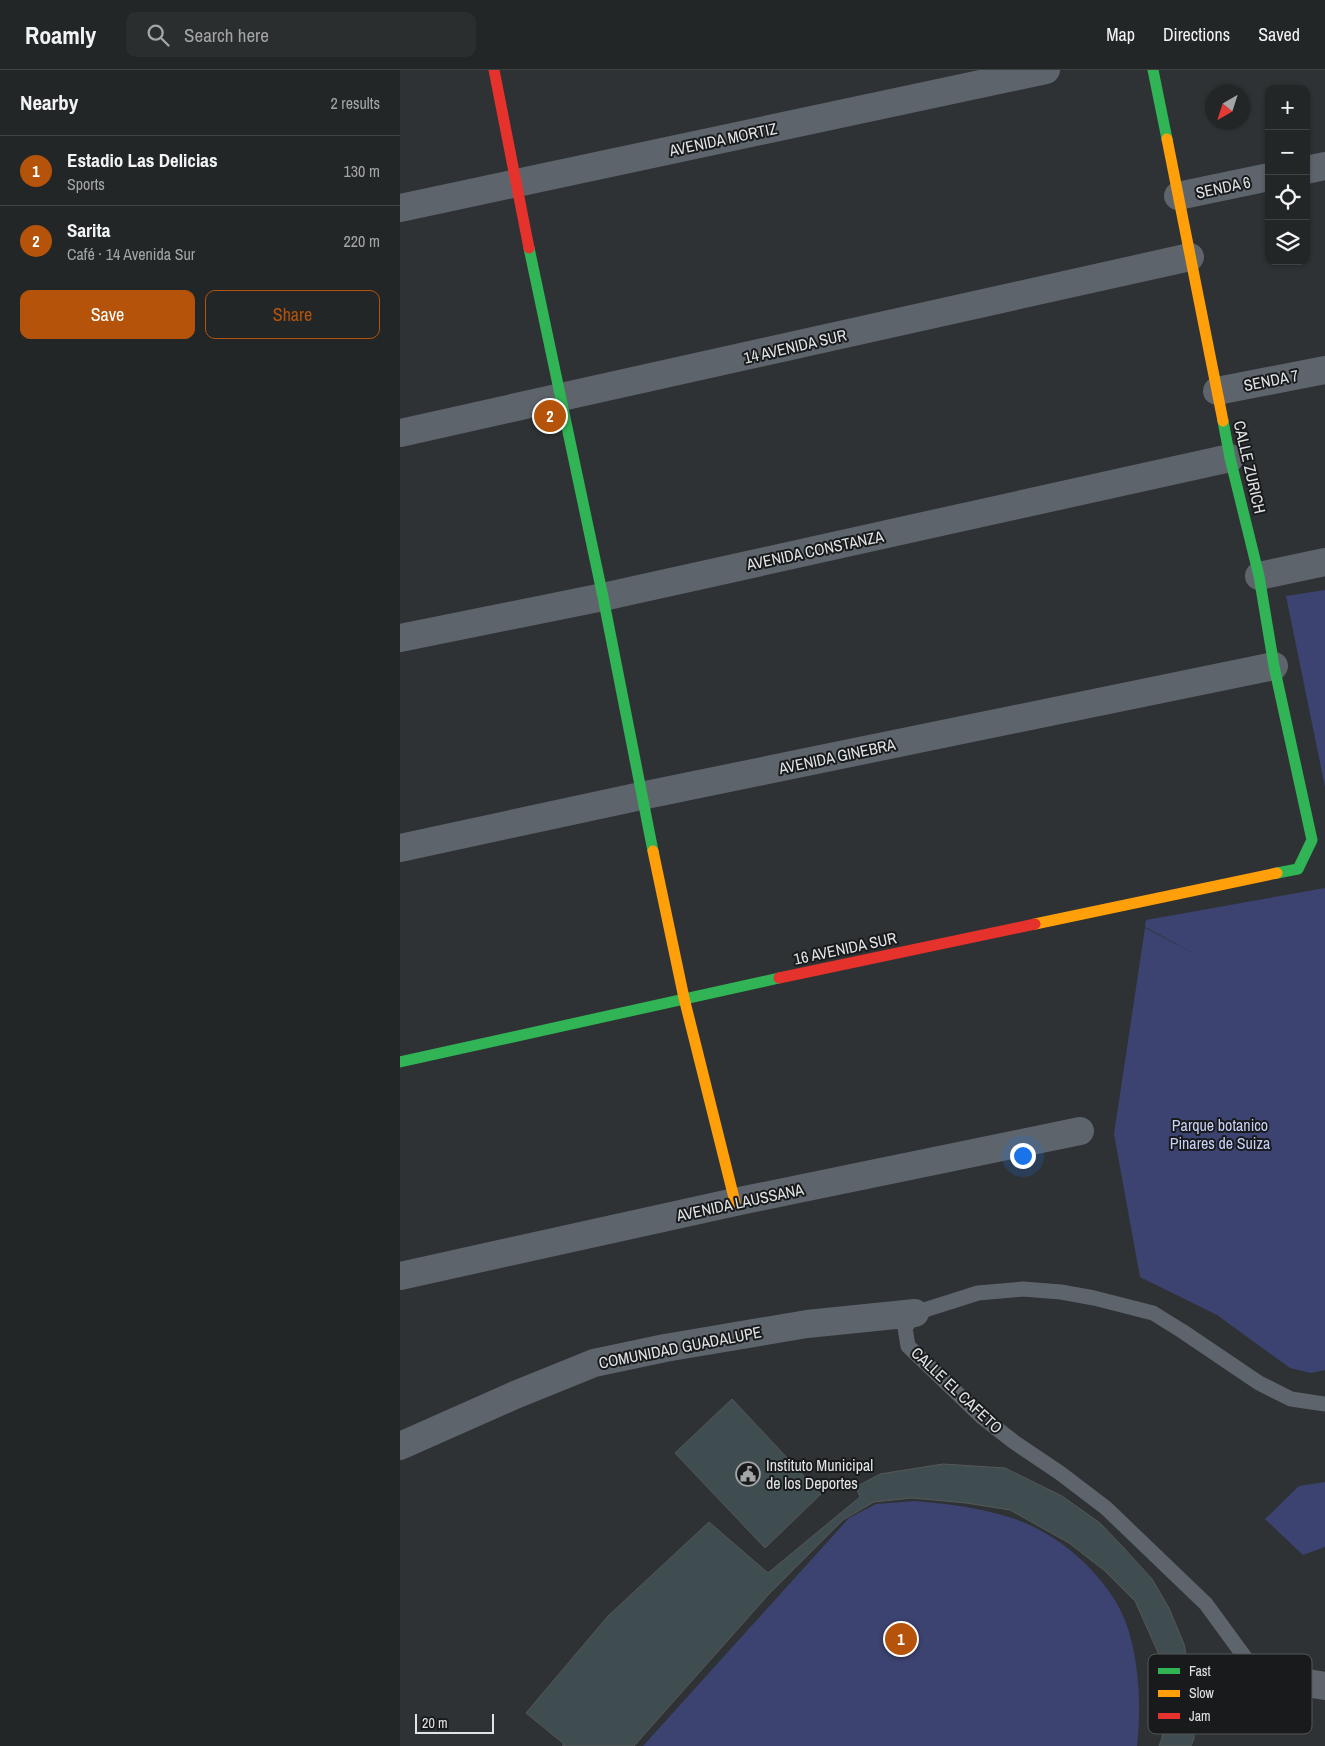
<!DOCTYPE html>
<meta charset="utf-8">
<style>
:root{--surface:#232627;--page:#2b2e2f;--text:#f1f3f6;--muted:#a3a5a7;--line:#404344;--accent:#b45309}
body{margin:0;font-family:"Archivo Narrow",sans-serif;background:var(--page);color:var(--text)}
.controls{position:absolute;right:15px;top:15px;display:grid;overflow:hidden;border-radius:10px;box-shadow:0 1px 4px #0004}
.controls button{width:45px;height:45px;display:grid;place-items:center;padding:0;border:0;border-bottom:1px solid var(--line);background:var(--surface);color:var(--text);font:25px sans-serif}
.compass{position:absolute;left:805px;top:15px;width:45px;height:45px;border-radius:50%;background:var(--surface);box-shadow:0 1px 4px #0004;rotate:219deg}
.scale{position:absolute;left:15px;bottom:12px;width:79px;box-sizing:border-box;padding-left:5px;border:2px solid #e1e4e6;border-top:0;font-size:14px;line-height:18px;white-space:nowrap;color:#e1e4e6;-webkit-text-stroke:4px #181a1b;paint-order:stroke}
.you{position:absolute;left:622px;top:1085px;width:18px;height:18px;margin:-12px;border:4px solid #fff;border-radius:50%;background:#1a73e8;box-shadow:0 0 0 8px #1a73e833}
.badge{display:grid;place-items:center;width:32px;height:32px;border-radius:50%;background:var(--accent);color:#fff;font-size:16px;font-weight:700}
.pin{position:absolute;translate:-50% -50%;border:2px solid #fff;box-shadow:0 1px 5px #0006}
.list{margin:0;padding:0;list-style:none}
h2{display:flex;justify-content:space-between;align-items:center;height:65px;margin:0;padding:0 20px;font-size:21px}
h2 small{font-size:16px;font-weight:400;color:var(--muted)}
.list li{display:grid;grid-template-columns:32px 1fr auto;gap:15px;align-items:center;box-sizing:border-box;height:70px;padding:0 20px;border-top:1px solid var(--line)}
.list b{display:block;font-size:19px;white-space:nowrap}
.list p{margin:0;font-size:16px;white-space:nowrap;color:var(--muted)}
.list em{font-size:16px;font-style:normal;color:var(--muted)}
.actions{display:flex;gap:10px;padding:15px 20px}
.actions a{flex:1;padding:11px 0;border:1px solid var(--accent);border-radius:10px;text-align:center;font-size:18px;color:var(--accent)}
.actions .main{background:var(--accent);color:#fff}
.icon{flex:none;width:28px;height:28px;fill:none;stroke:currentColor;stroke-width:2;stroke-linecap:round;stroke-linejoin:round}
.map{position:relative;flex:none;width:925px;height:1676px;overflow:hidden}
header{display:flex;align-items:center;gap:30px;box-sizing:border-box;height:70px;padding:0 25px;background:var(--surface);border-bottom:1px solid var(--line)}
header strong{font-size:24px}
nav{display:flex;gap:28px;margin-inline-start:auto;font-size:18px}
.search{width:350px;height:45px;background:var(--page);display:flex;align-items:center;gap:12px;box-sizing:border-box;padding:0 18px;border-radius:10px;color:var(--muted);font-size:19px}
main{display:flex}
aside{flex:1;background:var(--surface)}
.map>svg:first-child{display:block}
.green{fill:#3c4370}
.building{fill:#404d50;stroke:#555758}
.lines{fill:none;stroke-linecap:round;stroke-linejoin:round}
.lane{stroke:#5e646c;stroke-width:15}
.street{stroke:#5e646c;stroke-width:28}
.fast{stroke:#30b455;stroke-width:11}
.slow{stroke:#ff9f0a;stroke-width:11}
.jam{stroke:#e5322d;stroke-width:11}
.labels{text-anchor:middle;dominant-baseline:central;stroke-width:4;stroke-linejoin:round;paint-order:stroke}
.street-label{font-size:16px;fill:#e1e4e6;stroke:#181a1b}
.park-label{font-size:16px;fill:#c7d0f7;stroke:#181a1b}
.poi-label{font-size:16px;fill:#e1e4e6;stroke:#181a1b;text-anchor:start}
.key{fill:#181a1b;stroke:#545758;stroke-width:1}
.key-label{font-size:14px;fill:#e1e4e6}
</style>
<header>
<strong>Roamly</strong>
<div class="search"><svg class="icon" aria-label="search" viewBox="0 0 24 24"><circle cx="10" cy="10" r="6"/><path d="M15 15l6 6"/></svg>Search here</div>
<nav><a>Map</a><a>Directions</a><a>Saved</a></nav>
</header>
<main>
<aside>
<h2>Nearby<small>2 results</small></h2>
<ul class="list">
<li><span class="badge">1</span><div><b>Estadio Las Delicias</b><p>Sports</p></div><em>130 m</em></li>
<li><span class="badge">2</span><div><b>Sarita</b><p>Café · 14 Avenida Sur</p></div><em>220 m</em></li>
</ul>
<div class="actions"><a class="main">Save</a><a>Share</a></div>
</aside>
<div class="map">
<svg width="925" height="1676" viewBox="0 0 925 1676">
<rect width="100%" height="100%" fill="#2f3234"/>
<!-- green -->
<g class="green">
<path d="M925 520V717L886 526Z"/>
<path d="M925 818V1300L911 1303 890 1298 817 1245 740 1207 714 1064 745 858 801 887 745 857 746 850Z"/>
<path d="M925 1412V1477L903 1485 865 1449 899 1416Z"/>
<path d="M515 1431C550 1434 582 1438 615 1449 657 1464 693 1495 716 1532 739 1570 742 1633 737 1676H243L449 1448 476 1434Z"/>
</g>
<!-- building -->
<g class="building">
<path d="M332 1329 421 1424 365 1478 275 1383Z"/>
<path d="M543 1394 605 1398 662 1426 700 1453 723 1477 752 1509 769 1538 784 1574 793 1622 794 1669 791 1676H759L762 1668 766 1642 761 1589 735 1531 705 1501 669 1473 610 1440 566 1433 512 1428 474 1432 443 1450 369 1524 234 1676H162L164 1674 126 1643 208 1546 309 1452 368 1503 460 1427 456 1417 480 1404Z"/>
</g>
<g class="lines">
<!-- lane -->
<path class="lane" d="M878 1608 852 1597 806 1534 706 1438 660 1403 614 1372 582 1347 508 1276 505 1258 515 1243 578 1223 623 1219 661 1222 694 1228 753 1243 782 1261 859 1313 891 1329 925 1334"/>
<!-- street -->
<g class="street">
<path d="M906 100 925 96"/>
<path d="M778 126 869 107"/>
<path d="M0 138 646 0"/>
<path d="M817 321 925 300"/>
<path d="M0 363 790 187"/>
<path d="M859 506 925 492"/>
<path d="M0 568 203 527 830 388"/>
<path d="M0 778 241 726 874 596"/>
<path d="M0 1206 335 1132 680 1061"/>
<path d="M0 1376 115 1325 194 1293 265 1278 407 1254 515 1243"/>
<path d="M878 1608 925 1616"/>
</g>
<!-- fast -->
<g class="fast">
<path d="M753 0 767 69"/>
<path d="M129 178 203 527 253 781"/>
<path d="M823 351 830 388 859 506 874 596 912 770 898 799 877 803"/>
<path d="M0 992 379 908"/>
</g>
<!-- slow -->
<g class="slow">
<path d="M767 69 823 351"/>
<path d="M253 781 284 928 335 1132"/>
<path d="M635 854 877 803"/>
</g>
<!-- jam -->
<g class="jam">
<path d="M94 0 129 178"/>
<path d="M379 908 635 854"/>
</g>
</g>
<!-- icons -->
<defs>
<g id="civic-ring" transform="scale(1.25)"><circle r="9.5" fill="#181a1b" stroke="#a3a6a8" stroke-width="1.5"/><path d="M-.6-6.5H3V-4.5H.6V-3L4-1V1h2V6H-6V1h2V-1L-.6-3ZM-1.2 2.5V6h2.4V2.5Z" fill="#a3a6a8"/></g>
</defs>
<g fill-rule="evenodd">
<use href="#civic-ring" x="348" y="1404"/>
</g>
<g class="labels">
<!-- street labels -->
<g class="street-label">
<text transform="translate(323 69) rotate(-12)">AVENIDA MORTIZ</text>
<text transform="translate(823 117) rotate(-12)">SENDA 6</text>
<text transform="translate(395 276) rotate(-13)">14 AVENIDA SUR</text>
<text transform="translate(871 310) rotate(-11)">SENDA 7</text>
<text transform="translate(850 397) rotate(77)">CALLE ZURICH</text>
<text transform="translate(415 480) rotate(-12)">AVENIDA CONSTANZA</text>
<text transform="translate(437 686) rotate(-12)">AVENIDA GINEBRA</text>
<text transform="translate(445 878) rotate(-12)">16 AVENIDA SUR</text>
<text transform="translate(340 1132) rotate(-12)">AVENIDA LAUSSANA</text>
<text transform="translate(280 1277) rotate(-11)">COMUNIDAD GUADALUPE</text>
<text transform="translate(557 1320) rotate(43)">CALLE EL CAFETO</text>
</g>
<!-- park labels -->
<g class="park-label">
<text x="820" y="1055">Parque botanico<tspan x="820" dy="18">Pinares de Suiza</tspan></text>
</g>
<!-- poi labels -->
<g class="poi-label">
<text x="366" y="1395">Instituto Municipal<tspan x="366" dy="18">de los Deportes</tspan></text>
</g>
</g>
<!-- legend -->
<rect x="748" y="1584" width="164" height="80" rx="8" class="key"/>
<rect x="758" y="1598" width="22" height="6" fill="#30b455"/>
<rect x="758" y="1620" width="22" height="7" fill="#ff9f0a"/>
<rect x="758" y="1643" width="22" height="6" fill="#e5322d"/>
<g class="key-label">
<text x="789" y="1606">Fast</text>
<text x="789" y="1628">Slow</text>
<text x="789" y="1651">Jam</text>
</g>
</svg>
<div class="controls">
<button>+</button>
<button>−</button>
<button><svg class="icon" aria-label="locate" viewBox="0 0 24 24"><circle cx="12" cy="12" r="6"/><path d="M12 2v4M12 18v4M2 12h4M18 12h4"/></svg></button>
<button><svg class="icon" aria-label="layers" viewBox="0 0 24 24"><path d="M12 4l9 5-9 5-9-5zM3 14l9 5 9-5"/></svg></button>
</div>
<svg class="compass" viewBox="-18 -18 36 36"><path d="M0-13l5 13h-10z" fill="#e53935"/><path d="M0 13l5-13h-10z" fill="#a3a5a7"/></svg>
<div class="scale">20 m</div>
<div class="you"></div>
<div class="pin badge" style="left:501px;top:1569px">1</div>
<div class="pin badge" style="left:150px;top:346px">2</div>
</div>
</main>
